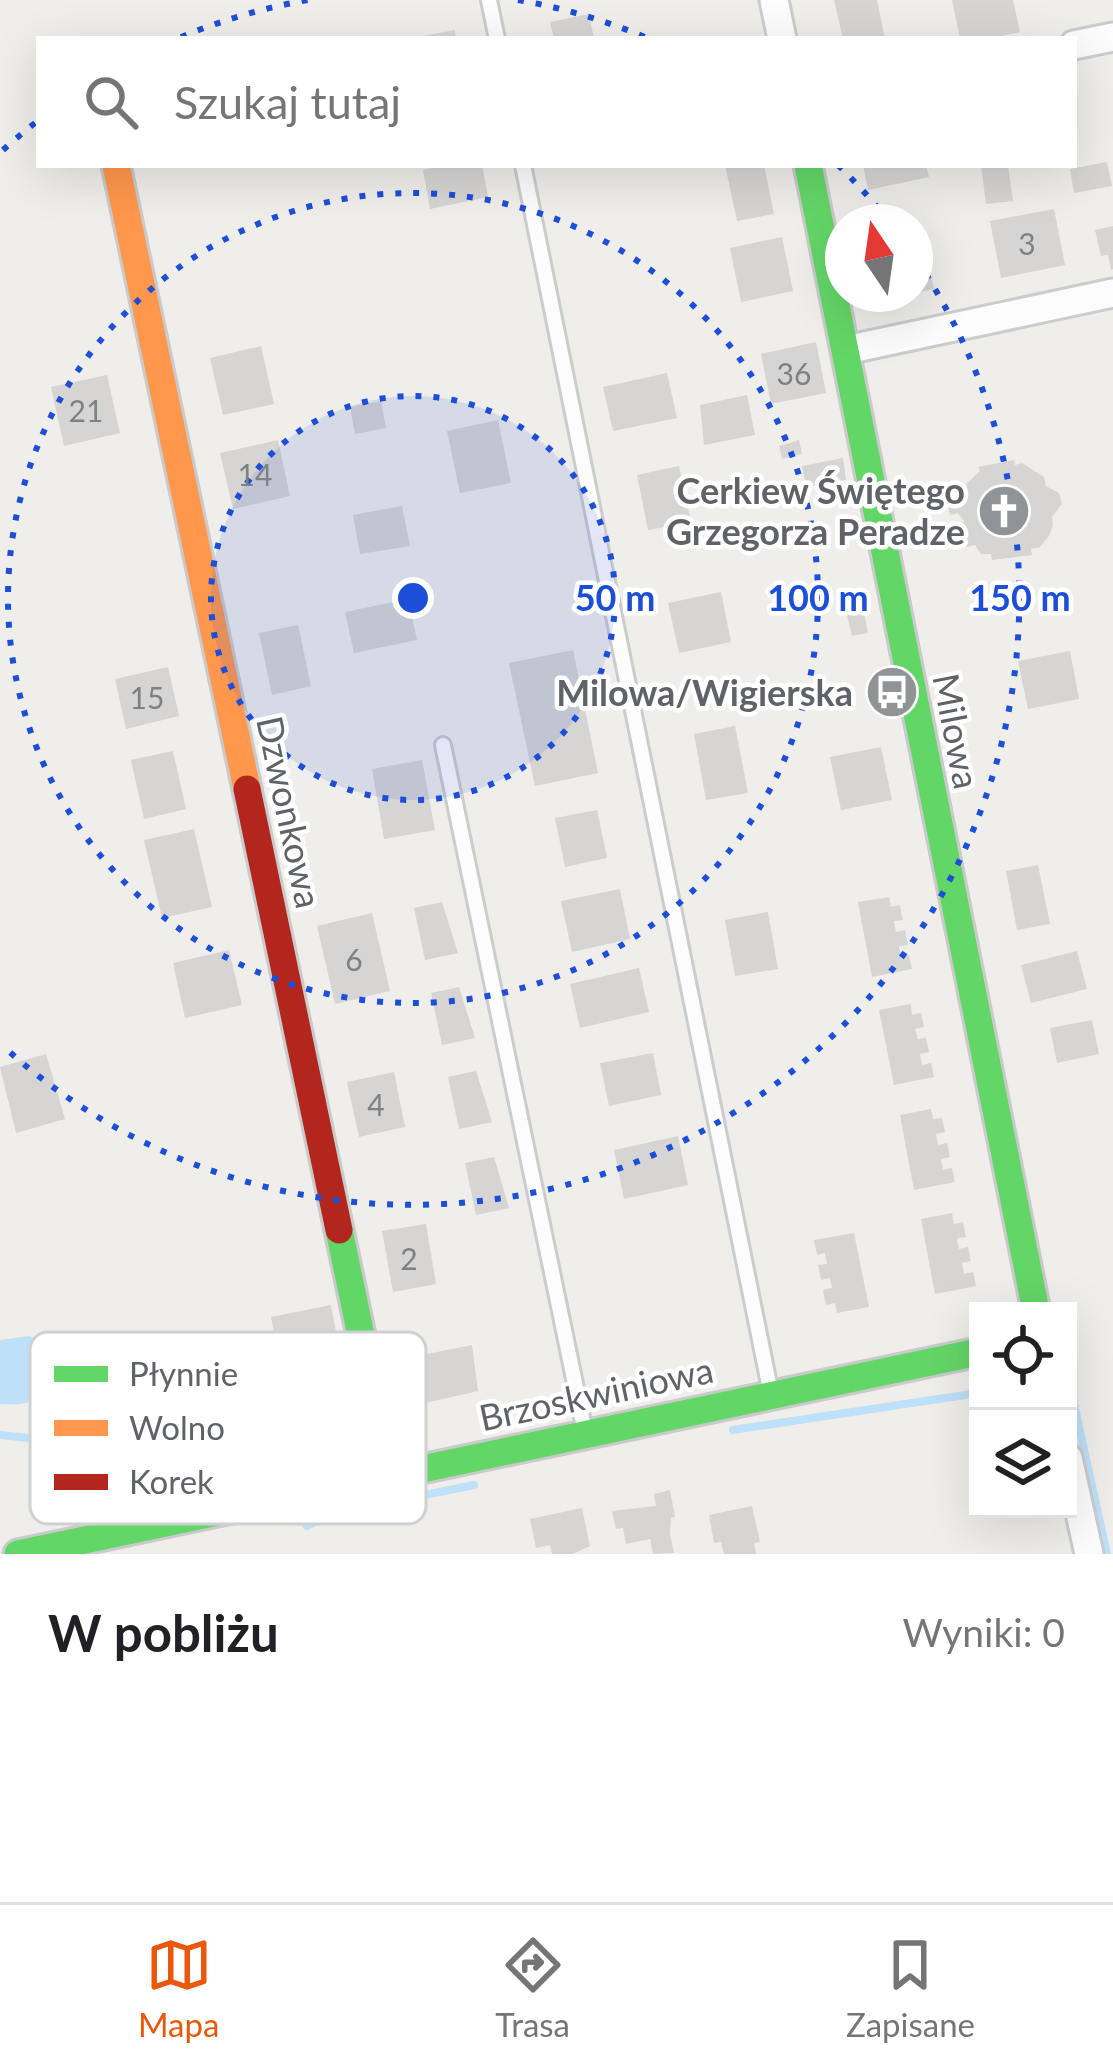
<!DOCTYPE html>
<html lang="pl">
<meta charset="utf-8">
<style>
:root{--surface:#fff;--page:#f2f2f2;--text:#202124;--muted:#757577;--line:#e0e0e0;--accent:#ea580c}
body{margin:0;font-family:Lato,sans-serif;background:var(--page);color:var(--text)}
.controls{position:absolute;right:36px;bottom:36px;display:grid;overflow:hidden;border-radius:0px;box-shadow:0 12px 48px #0002}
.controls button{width:108px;height:108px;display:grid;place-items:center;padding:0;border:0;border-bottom:3px solid var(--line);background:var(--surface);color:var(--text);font:60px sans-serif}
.compass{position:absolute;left:825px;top:204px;width:108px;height:108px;border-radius:50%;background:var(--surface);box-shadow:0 12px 48px #0002;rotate:347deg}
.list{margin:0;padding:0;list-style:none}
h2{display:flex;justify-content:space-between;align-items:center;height:156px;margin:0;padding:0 48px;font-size:51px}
h2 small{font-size:39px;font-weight:400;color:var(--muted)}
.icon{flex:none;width:66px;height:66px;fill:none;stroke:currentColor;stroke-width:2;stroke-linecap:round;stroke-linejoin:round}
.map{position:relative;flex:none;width:1113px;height:1554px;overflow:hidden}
.search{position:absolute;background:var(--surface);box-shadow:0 12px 48px #0002;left:36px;right:36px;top:36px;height:132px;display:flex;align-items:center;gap:30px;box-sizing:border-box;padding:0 42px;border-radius:0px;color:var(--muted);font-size:45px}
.sheet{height:348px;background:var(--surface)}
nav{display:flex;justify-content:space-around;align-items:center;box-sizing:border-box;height:168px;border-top:3px solid var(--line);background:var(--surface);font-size:33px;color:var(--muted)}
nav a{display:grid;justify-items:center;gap:6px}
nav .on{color:var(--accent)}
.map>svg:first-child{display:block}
.water{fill:#bfe0f9}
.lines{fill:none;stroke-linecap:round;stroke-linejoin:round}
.stream{stroke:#bfe0f9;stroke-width:8}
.building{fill:#d6d5d3}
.lane-casing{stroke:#cbcccc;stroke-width:20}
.street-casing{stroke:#cbcccc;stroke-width:33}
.fast-casing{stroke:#cacacb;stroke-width:33}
.slow-casing{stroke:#cacacb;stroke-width:33}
.jam-casing{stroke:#cacacb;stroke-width:33}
.lane{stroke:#fdfcfc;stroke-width:14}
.street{stroke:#fdfcfc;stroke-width:27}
.fast{stroke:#63d668;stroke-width:27}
.slow{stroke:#ff974d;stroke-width:27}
.jam{stroke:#b3261e;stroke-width:27}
.ring{fill:none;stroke:#1d4ed8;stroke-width:6;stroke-dasharray:6 12}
.labels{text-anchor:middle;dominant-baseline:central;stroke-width:9;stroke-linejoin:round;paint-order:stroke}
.number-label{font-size:30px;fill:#7e8184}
.poi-label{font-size:36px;font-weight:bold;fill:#5f6368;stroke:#fff;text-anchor:end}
.street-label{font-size:36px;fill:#5f6368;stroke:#fff}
.key{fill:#fff;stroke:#cfd0d2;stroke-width:3}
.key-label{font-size:33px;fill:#5f6368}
.centre{fill:#1d4ed8;stroke:#fff;stroke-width:6}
.ring-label{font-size:36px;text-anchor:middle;font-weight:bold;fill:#1d4ed8;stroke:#fff;stroke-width:9;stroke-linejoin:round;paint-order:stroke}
</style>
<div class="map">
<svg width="1113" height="1554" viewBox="0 0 1113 1554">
<rect width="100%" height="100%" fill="#efeeea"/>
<!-- water -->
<path class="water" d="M29 1336 41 1342C38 1384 55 1408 0 1404V1340Z"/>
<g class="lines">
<!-- stream -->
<g class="stream">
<path d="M1069 1381 1107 1554"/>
<path d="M733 1430 978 1393"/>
<path d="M0 1435 277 1465 291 1475"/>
<path d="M301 1516 307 1526 332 1514 474 1485"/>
</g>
</g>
<!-- building -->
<g class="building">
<path d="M834 0H877L885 39H843Z"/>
<path d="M952 0H1013L1020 32 987 39H960Z"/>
<path d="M589 14 594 39H554L550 22Z"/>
<path d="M455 30 456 39H419L418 37Z"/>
<path d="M1107 162 1112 186 1074 193 1070 169Z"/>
<path d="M432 165H482L488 197 430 209 423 170 433 168Z"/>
<path d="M725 165H764L774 214 737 221Z"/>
<path d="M863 165H926L929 177 868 190Z"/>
<path d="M981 165H1008L1013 201 986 204Z"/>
<path d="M1054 209 1065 265 1001 278 990 221Z"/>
<path d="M920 225 934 289 915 293V226Z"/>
<path d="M1113 226V269L1111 270 1108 255 1101 256 1095 230Z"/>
<path d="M782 237 793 291 741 302 730 248Z"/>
<path d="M816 342 826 393 771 404 761 354Z"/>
<path d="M261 346 274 404 223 415 210 358Z"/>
<path d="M667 373 677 418 613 431 603 387Z"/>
<path d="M107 375 120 433 64 446 51 387Z"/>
<path d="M747 395 755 435 704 445 700 405Z"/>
<path d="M381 401 386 428 355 434 350 407Z"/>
<path d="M498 420 511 483 460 493 447 431Z"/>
<path d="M278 440 290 496 233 509 220 453Z"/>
<path d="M799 440 802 454 782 459 779 446Z"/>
<path d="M843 458 846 480 806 487 802 466Z"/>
<path d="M1014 460 1015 465 1022 463 1044 477 1046 486 1059 493 1062 504 1052 517 1053 526 1049 536 1040 547 1031 549 1032 555 992 560 991 554H981L975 545 966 547 964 539 954 541 952 529 961 528 964 521 958 513 950 515 948 505 959 503 958 495 966 492 967 483 980 471 978 467Z"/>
<path d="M679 466 691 522 648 530 637 475Z"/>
<path d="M402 506 410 546 360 554 353 515Z"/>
<path d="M721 592 731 642 679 653 668 603Z"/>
<path d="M408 599 417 640 354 653 345 612Z"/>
<path d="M864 612 868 633 852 636 847 615Z"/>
<path d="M298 625 311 686 272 695 259 633Z"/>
<path d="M573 650 598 773 535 786 509 663Z"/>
<path d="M1070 651 1079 699 1028 709 1018 661Z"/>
<path d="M168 667 179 716 126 729 115 679Z"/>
<path d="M735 726 748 793 706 800 694 734Z"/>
<path d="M881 747 892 800 841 810 830 757Z"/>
<path d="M173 751 186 809 144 819 131 760Z"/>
<path d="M422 760 435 830 384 839 372 769Z"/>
<path d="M597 810 607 858 565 867 555 818Z"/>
<path d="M194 829 212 907 162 918 144 840Z"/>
<path d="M1038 865 1050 924 1017 930 1006 871Z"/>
<path d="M620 889 630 939 572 952 561 901Z"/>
<path d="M889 897 891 907 900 905 903 920 894 921 896 932 905 930 908 945 899 946 901 957 909 955 912 969 872 977 858 902Z"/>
<path d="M442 902 458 953 425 960 414 908Z"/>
<path d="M768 912 778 969 735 976 725 920Z"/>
<path d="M372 913 390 991 335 1004 317 926Z"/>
<path d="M229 950 242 1005 185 1018 173 963Z"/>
<path d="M1077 951 1087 989 1031 1003 1021 965Z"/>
<path d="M639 968 649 1012 580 1028 570 984Z"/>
<path d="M459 987 475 1038 442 1045 431 993Z"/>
<path d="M911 1004 912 1015 921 1013 924 1027 915 1029 918 1039 926 1038 929 1052 920 1054 922 1065 931 1063 934 1077 894 1085 879 1010Z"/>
<path d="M1092 1020 1099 1054 1057 1063 1050 1028Z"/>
<path d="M653 1053 661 1095 609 1106 600 1063Z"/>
<path d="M46 1054 65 1119 16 1133 0 1067Z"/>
<path d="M476 1071 492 1122 459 1129 448 1077Z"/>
<path d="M394 1072 405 1127 359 1137 347 1082Z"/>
<path d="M931 1109 933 1119 942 1118 945 1132 936 1134 938 1145 947 1143 950 1157 941 1159 943 1170 952 1168 955 1182 914 1190 900 1115Z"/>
<path d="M678 1136 688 1185 624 1199 614 1150Z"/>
<path d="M494 1157 509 1208 476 1215 465 1163Z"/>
<path d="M952 1213 954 1224 963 1222 966 1237 957 1238 959 1249 968 1247 971 1261 962 1263 964 1274 973 1272 976 1286 935 1294 921 1219Z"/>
<path d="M426 1224 436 1284 393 1292 382 1231Z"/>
<path d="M854 1233 869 1307 837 1313 835 1303 826 1305 823 1290 832 1288 830 1278 821 1280 818 1265 827 1264 825 1253 817 1255 814 1240Z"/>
<path d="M331 1305 342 1364 282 1375 271 1317Z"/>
<path d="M472 1345 478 1391 417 1405 407 1358Z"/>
<path d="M670 1490 675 1517 671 1518 670 1534 674 1553 653 1554 650 1539 626 1544 623 1528 616 1529 612 1511 656 1506 654 1494Z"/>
<path d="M752 1506 760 1542 754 1543 756 1554H724L721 1542 714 1543 709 1515Z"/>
<path d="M582 1508 590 1546 573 1554H552L550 1545 536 1548 530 1519Z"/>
</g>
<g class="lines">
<!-- lane casing -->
<g class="lane-casing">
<g id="lane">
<path d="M489 0 497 39"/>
<path d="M523 165 771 1394"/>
<path d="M443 745 585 1432"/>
</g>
</g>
<!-- street casing -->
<g class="street-casing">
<g id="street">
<path d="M774 0 782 39"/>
<path d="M1074 45 1113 37"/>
<path d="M846 350 1113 293"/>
<path d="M1068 1458 1089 1554"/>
</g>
</g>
<!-- fast casing -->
<g class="fast-casing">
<g id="fast">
<path d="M808 165 1036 1311"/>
<path d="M339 1230 390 1474"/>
<path d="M18 1554 978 1352"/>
</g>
</g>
<!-- slow casing -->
<g class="slow-casing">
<path id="slow" d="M116 165 247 789"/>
</g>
<!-- jam casing -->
<g class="jam-casing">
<path id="jam" d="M247 789 339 1230"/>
</g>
<!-- lane -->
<use href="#lane" class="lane"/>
<!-- street -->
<use href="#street" class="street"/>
<!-- fast -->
<use href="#fast" class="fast"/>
<!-- slow -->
<use href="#slow" class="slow"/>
<!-- jam -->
<use href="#jam" class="jam"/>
</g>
<!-- distance rings -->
<circle cx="413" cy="598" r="202" fill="#1d4ed8" fill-opacity=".12"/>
<g class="ring">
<circle cx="413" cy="598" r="202"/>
<circle cx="413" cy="598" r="405"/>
<path d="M3 150A607 607 0 0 1 35 123M181 37A607 607 0 0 1 308 0M518 0A607 607 0 0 1 645 37M838 165A607 607 0 0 1 888 220M916 259A607 607 0 0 1 3 1046"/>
</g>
<!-- icons -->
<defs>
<g id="church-disc" transform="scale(2.7)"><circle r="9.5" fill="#919496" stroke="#fff"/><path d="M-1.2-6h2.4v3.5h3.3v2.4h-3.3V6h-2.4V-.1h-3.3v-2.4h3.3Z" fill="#fff"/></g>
<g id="bus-disc" transform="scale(2.7)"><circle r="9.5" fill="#919496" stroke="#fff"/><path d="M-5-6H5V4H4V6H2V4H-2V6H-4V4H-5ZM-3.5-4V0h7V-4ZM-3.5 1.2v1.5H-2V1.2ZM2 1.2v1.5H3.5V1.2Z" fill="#fff"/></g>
</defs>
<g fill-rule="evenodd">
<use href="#church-disc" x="1004" y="511"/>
<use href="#bus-disc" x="892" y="692"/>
</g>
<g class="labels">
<!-- number labels -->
<g class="number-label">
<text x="1027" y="243">3</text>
<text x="794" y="373">36</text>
<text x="86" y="410">21</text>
<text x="255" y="474">14</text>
<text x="147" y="697">15</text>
<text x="354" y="959">6</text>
<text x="376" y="1104">4</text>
<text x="409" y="1258">2</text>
</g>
<!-- poi labels -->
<g class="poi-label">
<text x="965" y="490">Cerkiew Świętego<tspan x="965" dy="41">Grzegorza Peradze</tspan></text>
<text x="853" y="692">Milowa/Wigierska</text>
</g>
<!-- street labels -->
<g class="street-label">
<text transform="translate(957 731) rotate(79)">Milowa</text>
<text transform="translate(290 812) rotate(78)">Dzwonkowa</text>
<text transform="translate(596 1393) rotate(-12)">Brzoskwiniowa</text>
</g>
</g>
<!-- legend -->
<rect x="30" y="1332" width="396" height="192" rx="18" class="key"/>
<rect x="54" y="1366" width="54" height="16" fill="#63d668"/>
<rect x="54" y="1420" width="54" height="16" fill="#ff974d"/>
<rect x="54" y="1474" width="54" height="16" fill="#b3261e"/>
<g class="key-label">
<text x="129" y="1386">Płynnie</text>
<text x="129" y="1440">Wolno</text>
<text x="129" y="1494">Korek</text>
</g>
<circle cx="413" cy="598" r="18" class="centre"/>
<g class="ring-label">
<text x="615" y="611">50 m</text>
<text x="818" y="611">100 m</text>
<text x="1020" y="611">150 m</text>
</g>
</svg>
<div class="controls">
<button><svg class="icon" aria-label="locate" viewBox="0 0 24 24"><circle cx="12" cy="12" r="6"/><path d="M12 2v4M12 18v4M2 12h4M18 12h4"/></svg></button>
<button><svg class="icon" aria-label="layers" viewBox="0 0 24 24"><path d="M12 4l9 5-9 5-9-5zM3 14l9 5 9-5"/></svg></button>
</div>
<svg class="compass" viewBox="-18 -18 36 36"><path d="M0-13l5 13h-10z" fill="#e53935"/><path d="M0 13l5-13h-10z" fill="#757577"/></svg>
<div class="search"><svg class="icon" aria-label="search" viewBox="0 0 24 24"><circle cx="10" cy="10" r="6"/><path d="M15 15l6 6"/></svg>Szukaj tutaj</div>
</div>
<section class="sheet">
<h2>W pobliżu<small>Wyniki: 0</small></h2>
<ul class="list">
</ul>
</section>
<nav>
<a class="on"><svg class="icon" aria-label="map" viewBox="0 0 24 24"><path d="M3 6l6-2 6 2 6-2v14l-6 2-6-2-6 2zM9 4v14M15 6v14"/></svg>Mapa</a>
<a><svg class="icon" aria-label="directions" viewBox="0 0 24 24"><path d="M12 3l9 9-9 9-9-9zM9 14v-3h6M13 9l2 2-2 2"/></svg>Trasa</a>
<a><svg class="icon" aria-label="saved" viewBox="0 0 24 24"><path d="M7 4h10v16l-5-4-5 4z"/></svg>Zapisane</a>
</nav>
